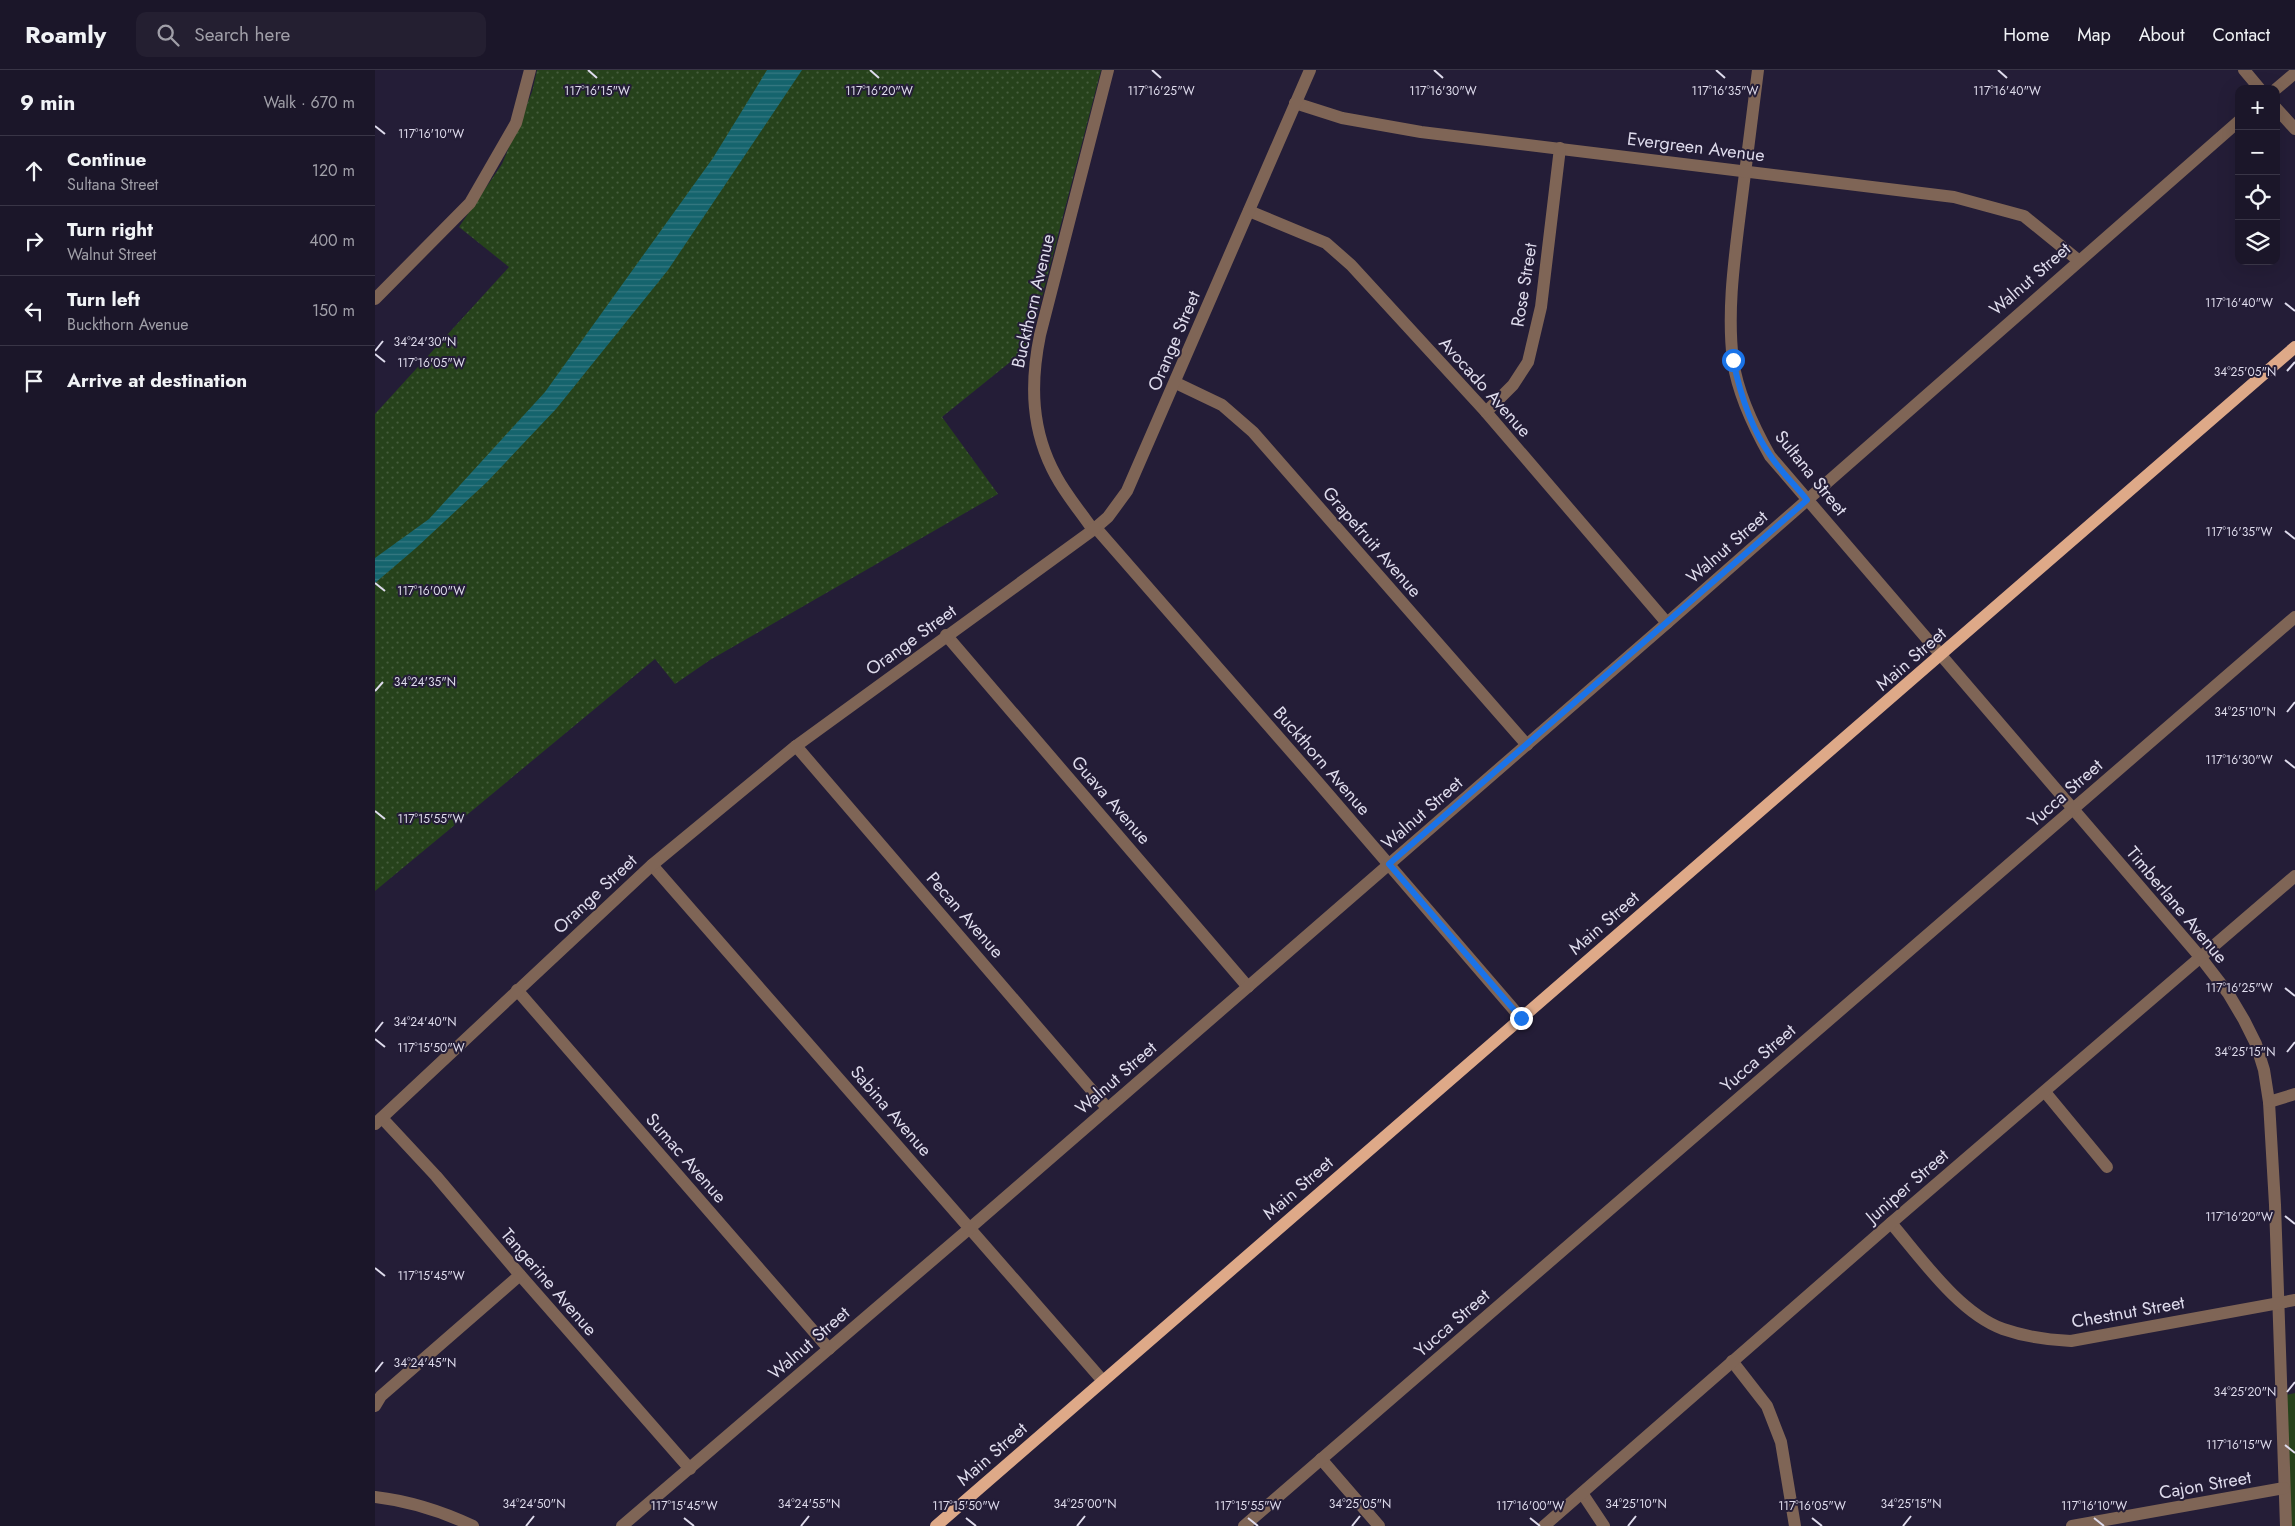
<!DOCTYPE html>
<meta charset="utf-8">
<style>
:root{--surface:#1b1629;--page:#241f31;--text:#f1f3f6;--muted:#a09fa8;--line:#393546}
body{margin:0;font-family:Jost,sans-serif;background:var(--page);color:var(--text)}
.controls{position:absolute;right:15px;top:15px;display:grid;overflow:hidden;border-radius:10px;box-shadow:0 5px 20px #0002}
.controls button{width:45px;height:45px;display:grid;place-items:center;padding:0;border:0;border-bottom:1px solid var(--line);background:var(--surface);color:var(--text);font:25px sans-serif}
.stop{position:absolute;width:15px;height:15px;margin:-11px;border:4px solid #1a73e8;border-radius:50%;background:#fff}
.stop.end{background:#1a73e8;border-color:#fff;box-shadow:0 1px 5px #0008}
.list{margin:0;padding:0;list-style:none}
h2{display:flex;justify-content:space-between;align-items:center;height:65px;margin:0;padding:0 20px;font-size:21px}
h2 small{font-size:16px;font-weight:400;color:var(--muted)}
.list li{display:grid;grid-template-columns:32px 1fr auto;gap:15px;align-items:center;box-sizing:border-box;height:70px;padding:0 20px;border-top:1px solid var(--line)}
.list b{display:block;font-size:19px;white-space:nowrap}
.list p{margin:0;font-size:16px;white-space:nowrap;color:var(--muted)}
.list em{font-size:16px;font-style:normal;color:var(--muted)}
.icon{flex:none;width:28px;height:28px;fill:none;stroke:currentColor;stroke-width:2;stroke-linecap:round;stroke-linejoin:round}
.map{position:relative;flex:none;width:1920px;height:1456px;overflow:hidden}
header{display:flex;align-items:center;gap:30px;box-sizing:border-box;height:70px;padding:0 25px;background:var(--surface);border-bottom:1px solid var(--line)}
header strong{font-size:24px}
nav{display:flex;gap:28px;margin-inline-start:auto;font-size:18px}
.search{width:350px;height:45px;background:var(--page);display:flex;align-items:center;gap:12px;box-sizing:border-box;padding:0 18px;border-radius:10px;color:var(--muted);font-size:19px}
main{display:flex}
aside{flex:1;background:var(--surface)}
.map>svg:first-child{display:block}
.grass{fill:url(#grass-dots)}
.green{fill:#26421b}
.water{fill:url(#water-rules)}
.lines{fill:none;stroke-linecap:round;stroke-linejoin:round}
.minor{stroke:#7f6556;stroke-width:12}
.major{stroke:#dea988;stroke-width:12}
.route{stroke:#1a73e8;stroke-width:6}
.ticks{fill:none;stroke:#dedbec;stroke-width:2}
.labels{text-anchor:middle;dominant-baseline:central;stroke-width:4;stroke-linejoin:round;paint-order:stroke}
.street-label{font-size:18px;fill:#dedbec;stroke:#241d37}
.ticks-label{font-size:12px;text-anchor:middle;fill:#dedbec;stroke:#241d37;stroke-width:4;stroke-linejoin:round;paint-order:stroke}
</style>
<header>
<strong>Roamly</strong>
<div class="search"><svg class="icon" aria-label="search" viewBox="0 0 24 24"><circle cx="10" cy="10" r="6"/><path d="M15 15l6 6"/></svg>Search here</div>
<nav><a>Home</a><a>Map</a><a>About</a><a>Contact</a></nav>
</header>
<main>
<aside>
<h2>9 min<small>Walk · 670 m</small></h2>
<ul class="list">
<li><svg class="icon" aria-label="ahead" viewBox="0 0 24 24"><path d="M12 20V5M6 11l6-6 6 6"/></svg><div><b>Continue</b><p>Sultana Street</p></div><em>120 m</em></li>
<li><svg class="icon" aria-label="right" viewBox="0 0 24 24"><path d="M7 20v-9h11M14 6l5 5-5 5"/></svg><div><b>Turn right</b><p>Walnut Street</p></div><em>400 m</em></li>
<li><svg class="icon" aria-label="left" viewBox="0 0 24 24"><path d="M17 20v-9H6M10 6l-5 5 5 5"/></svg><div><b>Turn left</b><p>Buckthorn Avenue</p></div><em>150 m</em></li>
<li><svg class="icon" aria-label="arrive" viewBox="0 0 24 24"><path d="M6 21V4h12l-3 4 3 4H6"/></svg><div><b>Arrive at destination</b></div></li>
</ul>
</aside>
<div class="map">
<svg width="1920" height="1456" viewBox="0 0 1920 1456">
<defs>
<pattern id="grass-dots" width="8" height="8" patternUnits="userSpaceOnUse" patternTransform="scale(1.25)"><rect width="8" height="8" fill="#26421b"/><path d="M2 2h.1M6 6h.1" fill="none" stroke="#455d3c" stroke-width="1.8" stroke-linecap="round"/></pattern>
<pattern id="water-rules" width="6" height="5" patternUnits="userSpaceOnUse" patternTransform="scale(1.25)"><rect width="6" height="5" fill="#15646d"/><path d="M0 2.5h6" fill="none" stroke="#377a82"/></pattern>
</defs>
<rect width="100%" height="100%" fill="#241d37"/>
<!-- grass -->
<path class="grass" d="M162 0H726L654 277 567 347 623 424 335 590 300 614 280 589 0 821V344L134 197 84 157 127 94 157 22Z"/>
<!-- green -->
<path class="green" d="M1920 1323V1456H1916L1906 1326Z"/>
<!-- water -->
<path class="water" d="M392 0H427L293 200 181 339 112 412 41 478 0 513V488L54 449 170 322 338 88Z"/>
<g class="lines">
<!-- minor -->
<g class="minor">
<path d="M1383 0C1377 48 1371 95 1365 143 1359 192 1352 242 1358 291 1363 324 1378 356 1395 386L1826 888 1853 923 1869 950 1881 974 1889 1000 1894 1032 1900 1135 1911 1456"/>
<path d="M1869 0 1885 19"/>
<path d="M1901 19 1920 3"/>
<path d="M920 33 967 48 1046 62 1579 127 1649 146 1703 190"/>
<path d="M1901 38 1920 59"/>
<path d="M874 141 951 173 976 195 1111 342 1292 553"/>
<path d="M0 229 95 133 141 53 155 0"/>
<path d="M801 313 847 335 878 362 1152 675"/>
<path d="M1111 342 1138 315 1153 292 1166 237 1185 78"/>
<path d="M721 458 941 710 1146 948"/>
<path d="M718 460C706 442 691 425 681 406 656 361 655 314 665 265L733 0"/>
<path d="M571 565 873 917"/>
<path d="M421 676 732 1038"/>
<path d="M277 795 728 1311"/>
<path d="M142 920 454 1279"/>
<path d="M1670 1022 1732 1097"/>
<path d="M1894 1032 1920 1024"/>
<path d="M7 1048 61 1106 145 1205 315 1399"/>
<path d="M0 1054 277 795 421 676 718 460 733 447 752 421 935 0"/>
<path d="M1516 1153C1546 1188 1584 1243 1628 1259 1651 1267 1673 1270 1696 1271L1920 1230"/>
<path d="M1357 1291 1392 1336 1406 1372 1420 1456"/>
<path d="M0 1336 6 1326 145 1205"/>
<path d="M946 1389 1004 1456"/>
<path d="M1207 1423 1229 1456"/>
<path d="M0 1427C35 1431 66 1441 98 1456"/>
<path d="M247 1456 595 1158 1292 553 1864 51"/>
<path d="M869 1456 1920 547"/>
<path d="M1169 1456 1516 1153 1920 806"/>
<path d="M1697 1456 1909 1418"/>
</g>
<!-- major -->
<path class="major" d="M561 1456 1920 277"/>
</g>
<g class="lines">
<!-- route -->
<path class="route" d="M1146 948 1014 794 1432 430C1420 415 1405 401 1395 385 1375 357 1365 323 1358 290"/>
</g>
<!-- ticks -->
<path class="ticks" d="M213 0 222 8M495 0 504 8M777 0 786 8M1059 0 1068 8M1341 0 1350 8M1623 0 1632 8M0 56 10 64M1910 233 1920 241M0 281 8 271M0 284 10 292M1912 301 1920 292M1910 461 1920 469M0 513 10 521M0 621 8 612M1912 642 1920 632M1910 690 1920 698M0 741 10 749M1910 918 1920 926M0 962 8 952M0 969 10 977M1912 982 1920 972M1910 1146 1920 1154M0 1198 10 1206M0 1302 8 1292M1912 1322 1920 1312M1910 1375 1920 1383M309 1448 319 1456M591 1448 601 1456M873 1448 883 1456M1155 1448 1165 1456M1437 1448 1447 1456M1719 1448 1729 1456M151 1456 159 1446M426 1456 434 1446M702 1456 710 1446M977 1456 985 1446M1253 1456 1261 1446M1528 1456 1536 1446"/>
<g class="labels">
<!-- street labels -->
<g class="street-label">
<text transform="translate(1321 77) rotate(7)">Evergreen Avenue</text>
<text transform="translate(1655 209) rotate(-41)">Walnut Street</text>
<text transform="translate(1149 215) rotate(-81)">Rose Street</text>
<text transform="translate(658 231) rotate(-77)">Buckthorn Avenue</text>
<text transform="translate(799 271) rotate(-67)">Orange Street</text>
<text transform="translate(1110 317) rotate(48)">Avocado Avenue</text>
<text transform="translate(1436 403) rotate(51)">Sultana Street</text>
<text transform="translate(997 472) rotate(49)">Grapefruit Avenue</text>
<text transform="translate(1352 477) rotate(-41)">Walnut Street</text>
<text transform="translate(536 570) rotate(-36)">Orange Street</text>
<text transform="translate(1536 589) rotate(-41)">Main Street</text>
<text transform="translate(947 691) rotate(49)">Buckthorn Avenue</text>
<text transform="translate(1690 723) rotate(-41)">Yucca Street</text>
<text transform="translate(736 730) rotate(49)">Guava Avenue</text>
<text transform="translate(1047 743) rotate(-41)">Walnut Street</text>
<text transform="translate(220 824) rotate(-43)">Orange Street</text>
<text transform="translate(1802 835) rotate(50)">Timberlane Avenue</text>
<text transform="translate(590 845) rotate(49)">Pecan Avenue</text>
<text transform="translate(1229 853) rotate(-41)">Main Street</text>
<text transform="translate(1383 988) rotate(-41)">Yucca Street</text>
<text transform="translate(741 1008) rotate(-41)">Walnut Street</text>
<text transform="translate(516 1041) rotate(49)">Sabina Avenue</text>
<text transform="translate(311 1088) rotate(49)">Sumac Avenue</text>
<text transform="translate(1532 1116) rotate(-41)">Juniper Street</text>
<text transform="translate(923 1118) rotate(-41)">Main Street</text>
<text transform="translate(174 1212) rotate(49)">Tangerine Avenue</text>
<text transform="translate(1753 1242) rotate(-10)">Chestnut Street</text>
<text transform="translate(1077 1253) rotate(-41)">Yucca Street</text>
<text transform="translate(434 1273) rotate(-41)">Walnut Street</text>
<text transform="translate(617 1384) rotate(-41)">Main Street</text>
<text transform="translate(1830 1415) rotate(-10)">Cajon Street</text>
</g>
</g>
<g class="ticks-label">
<text x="1350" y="25">117°16'35"W</text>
<text x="1632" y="25">117°16'40"W</text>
<text x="222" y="25">117°16'15"W</text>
<text x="504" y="25">117°16'20"W</text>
<text x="786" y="25">117°16'25"W</text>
<text x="1068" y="25">117°16'30"W</text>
<text x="56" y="68">117°16'10"W</text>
<text x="1864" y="237">117°16'40"W</text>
<text x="50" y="276">34°24'30"N</text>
<text x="56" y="297">117°16'05"W</text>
<text x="1870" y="306">34°25'05"N</text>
<text x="1864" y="466">117°16'35"W</text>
<text x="56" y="525">117°16'00"W</text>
<text x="50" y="616">34°24'35"N</text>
<text x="1870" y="646">34°25'10"N</text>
<text x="1864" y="694">117°16'30"W</text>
<text x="56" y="753">117°15'55"W</text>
<text x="1864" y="922">117°16'25"W</text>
<text x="50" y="956">34°24'40"N</text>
<text x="56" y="982">117°15'50"W</text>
<text x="1870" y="986">34°25'15"N</text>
<text x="1864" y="1151">117°16'20"W</text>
<text x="56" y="1210">117°15'45"W</text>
<text x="50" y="1297">34°24'45"N</text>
<text x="1870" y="1326">34°25'20"N</text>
<text x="1864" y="1379">117°16'15"W</text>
<text x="159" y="1438">34°24'50"N</text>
<text x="434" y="1438">34°24'55"N</text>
<text x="710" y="1438">34°25'00"N</text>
<text x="985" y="1438">34°25'05"N</text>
<text x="1261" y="1438">34°25'10"N</text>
<text x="1536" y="1438">34°25'15"N</text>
<text x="309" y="1440">117°15'45"W</text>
<text x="591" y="1440">117°15'50"W</text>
<text x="873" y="1440">117°15'55"W</text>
<text x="1155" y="1440">117°16'00"W</text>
<text x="1437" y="1440">117°16'05"W</text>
<text x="1719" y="1440">117°16'10"W</text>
</g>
</svg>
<div class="controls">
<button>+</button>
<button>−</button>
<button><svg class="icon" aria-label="locate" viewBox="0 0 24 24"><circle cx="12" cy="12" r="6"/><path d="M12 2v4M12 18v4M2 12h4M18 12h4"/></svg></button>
<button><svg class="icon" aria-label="layers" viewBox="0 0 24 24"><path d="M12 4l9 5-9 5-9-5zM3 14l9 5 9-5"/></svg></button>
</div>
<div class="stop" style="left:1358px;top:290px"></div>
<div class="stop end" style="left:1146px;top:948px"></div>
</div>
</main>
